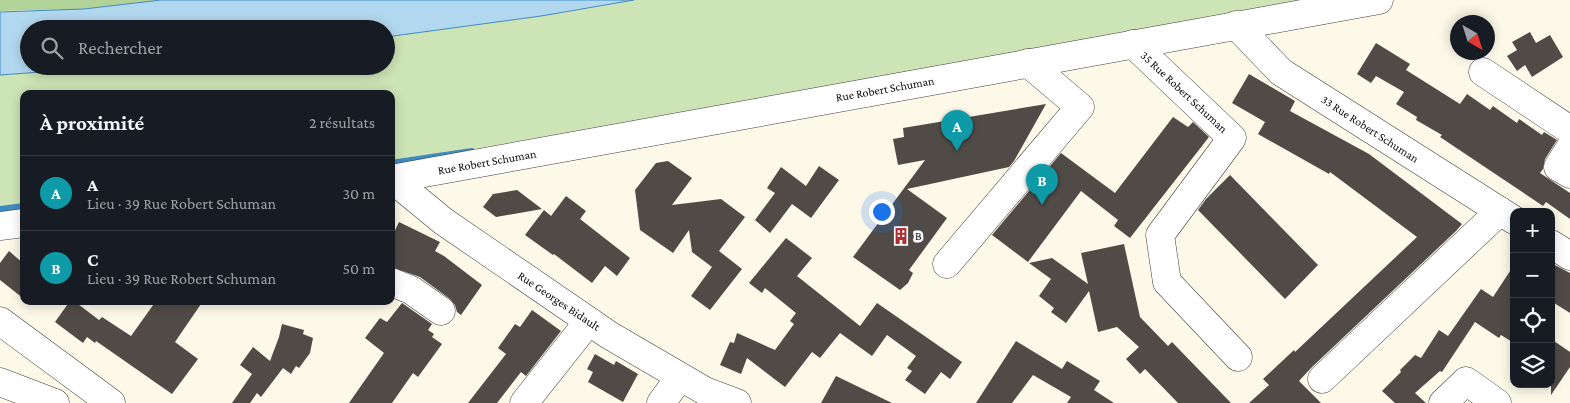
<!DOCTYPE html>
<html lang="fr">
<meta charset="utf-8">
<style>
:root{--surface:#171b24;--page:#20242c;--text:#f1f3f6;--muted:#9ea1a6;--line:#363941;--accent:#b45309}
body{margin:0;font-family:"Crimson Pro",serif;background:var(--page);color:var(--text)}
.controls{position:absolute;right:15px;bottom:15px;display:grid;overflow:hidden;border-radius:10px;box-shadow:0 2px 12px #0003}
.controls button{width:45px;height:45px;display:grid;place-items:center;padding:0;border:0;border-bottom:1px solid var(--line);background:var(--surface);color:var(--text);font:25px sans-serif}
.compass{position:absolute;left:1450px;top:15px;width:45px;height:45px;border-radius:50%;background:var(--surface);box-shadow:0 2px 12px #0003;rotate:141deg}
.you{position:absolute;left:881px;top:211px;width:18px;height:18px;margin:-12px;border:4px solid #fff;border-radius:50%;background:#1a73e8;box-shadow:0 0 0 8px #1a73e833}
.badge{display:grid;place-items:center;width:32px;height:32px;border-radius:50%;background:var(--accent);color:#fff;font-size:16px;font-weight:700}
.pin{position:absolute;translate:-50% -41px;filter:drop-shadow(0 1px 2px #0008)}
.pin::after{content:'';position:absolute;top:26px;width:18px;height:15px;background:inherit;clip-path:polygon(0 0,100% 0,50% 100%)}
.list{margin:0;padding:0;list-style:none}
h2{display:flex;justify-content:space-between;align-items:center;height:65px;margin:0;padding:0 20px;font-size:21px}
h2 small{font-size:16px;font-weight:400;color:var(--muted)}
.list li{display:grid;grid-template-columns:32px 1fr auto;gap:15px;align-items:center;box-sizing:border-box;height:75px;padding:0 20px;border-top:1px solid var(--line)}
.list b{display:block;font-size:19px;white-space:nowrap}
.list p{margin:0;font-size:16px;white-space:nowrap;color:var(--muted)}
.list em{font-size:16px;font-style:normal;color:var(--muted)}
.icon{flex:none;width:28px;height:28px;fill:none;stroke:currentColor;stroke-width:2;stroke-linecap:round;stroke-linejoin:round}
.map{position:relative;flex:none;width:1570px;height:403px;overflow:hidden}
.search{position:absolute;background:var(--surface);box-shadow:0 2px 12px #0003;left:20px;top:20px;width:375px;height:55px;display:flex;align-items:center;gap:12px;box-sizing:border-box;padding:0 18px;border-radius:28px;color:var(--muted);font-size:19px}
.panel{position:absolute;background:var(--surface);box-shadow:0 2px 12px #0003;left:20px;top:90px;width:375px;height:215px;border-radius:10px}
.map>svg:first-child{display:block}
.green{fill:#cde4b6}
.forest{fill:#b1d397}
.water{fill:#b2d8f0;stroke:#3f8bc1}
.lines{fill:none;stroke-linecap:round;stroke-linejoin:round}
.stream{stroke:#3f8bc1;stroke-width:6}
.building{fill:#514b47}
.minor-casing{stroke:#3d3d3d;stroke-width:29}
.minor{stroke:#fff;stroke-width:28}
.labels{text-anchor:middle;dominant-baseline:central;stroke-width:5;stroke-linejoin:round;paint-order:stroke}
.street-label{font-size:12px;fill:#0a0a0a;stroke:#fff}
.poi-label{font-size:12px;fill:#0a0a0a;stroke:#fff;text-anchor:start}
</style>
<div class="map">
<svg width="1570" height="403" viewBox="0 0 1570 403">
<rect width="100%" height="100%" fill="#fdf9e9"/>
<!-- green -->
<path class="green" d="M634 0H1307L391 164V94H24V204L0 207V75L122 66H386V37L541 16Z"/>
<!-- forest -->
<path class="forest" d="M0 0H161L84 9 0 11Z"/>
<!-- water -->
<path class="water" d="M161 0H634L541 16 386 37V29H29V66H122L0 75V12L84 9Z"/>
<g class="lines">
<!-- stream -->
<g class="stream">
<path d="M391 163 472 151"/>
<path d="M0 209 24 206"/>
</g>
</g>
<!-- building -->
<g class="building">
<path d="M1530 32 1536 43 1550 35 1563 57 1532 77 1525 65 1517 71 1507 56 1517 50 1512 42Z"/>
<path d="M1376 43 1410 64 1406 70 1460 104 1467 94 1490 110 1493 106 1517 123 1519 119 1542 135 1544 132 1557 140 1545 159 1543 169 1540 173 1570 193V219L1546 202 1543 206 1440 137 1442 135 1416 120 1417 117 1396 104 1404 92 1376 76 1371 83 1357 74Z"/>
<path d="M1249 74 1295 101 1290 111 1369 154 1462 224 1456 231 1311 368 1299 381 1321 403H1249L1269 385 1263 379 1294 350 1295 352 1417 237 1330 172 1329 174 1258 134 1265 122 1232 103Z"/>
<path d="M1046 104 1014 161 1009 167 907 189 947 218 909 270 913 273 908 283 900 290 853 257 925 160 898 165 893 139 904 137 903 128Z"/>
<path d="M1173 117 1188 127 1193 122 1209 137 1130 238 1114 226 1118 220 1081 191 1028 262 992 235 1061 153 1115 193Z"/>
<path d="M668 161 692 178 672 205 721 199 745 217 719 251 742 269 710 310 691 296 712 267 692 252 689 230 673 253 640 230 635 190 656 163Z"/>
<path d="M819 166 839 180 811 218 792 204 770 233 755 220 775 193 767 188 781 167 806 186Z"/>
<path d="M1230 175 1318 265 1285 299 1198 210 1206 199Z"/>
<path d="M517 190 542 209 496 217 483 207 493 194Z"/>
<path d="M566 196 586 211 580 219 630 258 617 276 605 266 592 283 554 254 553 255 525 235 544 210 551 216Z"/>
<path d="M399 222 440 242 435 251 444 256 482 285 461 315 457 312 455 305 450 299 420 277 391 267V239Z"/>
<path d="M786 238 812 258 797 276 860 326 877 303 962 362 950 379 941 372 925 394 905 380 912 371 907 368 916 356 887 335 872 356 840 333 820 358 812 352 785 387 747 358 741 374 720 365 730 342 734 343 737 333 775 350 794 324 790 321 796 313 765 288 762 293 749 283Z"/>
<path d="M1124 244 1140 317 1168 346 1172 342 1231 403H1178L1145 369 1140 374 1126 359 1139 347 1117 327 1098 332 1089 291 1066 323 1051 312 1054 308 1039 296 1051 279 1029 263 1052 258 1088 284 1081 253Z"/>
<path d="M9 251 24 264V299L0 280V263Z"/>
<path d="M1551 263 1570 273V313L1551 301Z"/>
<path d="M1514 265V343L1501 335 1499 338 1475 322 1442 372 1440 371 1415 393 1426 403H1395L1382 391 1401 372 1400 370 1415 355 1421 358 1439 330 1448 336 1481 289 1493 297Z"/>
<path d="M70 301H74L99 320 102 317 131 336 156 301H203L175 342 198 359 172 394 96 341 95 343 87 337 83 343 55 322Z"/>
<path d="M402 303 432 324 428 330 434 334 432 337 442 344 418 377 413 373 392 403H349L384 353 365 338 380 318 387 322Z"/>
<path d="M532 310 561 331 526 376 521 372 497 403H468L506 354 498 348 515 324 520 327Z"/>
<path d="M282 324 304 330 303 334 313 338 310 353 299 368 296 366 291 374 283 368 261 397 257 393 250 403H232L252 374 240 365 253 347 270 361 279 337Z"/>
<path d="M1551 339 1570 352V367L1551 395Z"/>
<path d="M1016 341 1062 369 1067 361 1100 381 1094 390 1114 403H1067L1071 397 1033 375 1012 403H976Z"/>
<path d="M595 354 614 365 616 361 638 374 623 402 588 382 593 372 587 369Z"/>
<path d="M836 376 892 403H821Z"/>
</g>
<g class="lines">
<!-- minor casing -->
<g class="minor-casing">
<g id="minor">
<path d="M1236 25 1281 72 1514 220"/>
<path d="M1133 44 1232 138 1160 235 1167 282 1238 357"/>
<path d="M1483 72 1570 130"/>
<path d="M1570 148 1558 167 1570 174"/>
<path d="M391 179 1379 0"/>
<path d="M392 179 443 221 609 335 705 391 737 403"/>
<path d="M0 226 24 223"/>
<path d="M1551 244 1570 256"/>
<path d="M947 264 1080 107 1028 63"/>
<path d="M391 282 411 290 441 311"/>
<path d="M0 321 111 403"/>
<path d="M1322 379 1500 211"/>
<path d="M0 382 55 403"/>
<path d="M524 403 589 321"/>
<path d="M661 403 680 377"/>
<path d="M1443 403 1466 381 1497 403"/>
</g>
</g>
<!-- minor -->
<use href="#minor" class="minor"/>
</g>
<!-- icons -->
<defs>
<g id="building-bare" transform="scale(1.35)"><path d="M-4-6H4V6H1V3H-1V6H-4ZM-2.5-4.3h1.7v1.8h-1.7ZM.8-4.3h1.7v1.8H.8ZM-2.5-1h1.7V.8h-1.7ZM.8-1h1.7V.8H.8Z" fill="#ad2e33" stroke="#fff" stroke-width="2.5" paint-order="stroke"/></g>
</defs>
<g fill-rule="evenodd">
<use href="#building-bare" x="901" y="236"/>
</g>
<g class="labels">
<!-- street labels -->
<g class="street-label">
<text transform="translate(885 89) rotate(-10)">Rue Robert Schuman</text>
<text transform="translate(1184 92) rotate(43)">35 Rue Robert Schuman</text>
<text transform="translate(1370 129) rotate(33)">33 Rue Robert Schuman</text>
<text transform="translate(487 162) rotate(-10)">Rue Robert Schuman</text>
<text transform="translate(559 301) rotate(34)">Rue Georges Bidault</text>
</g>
<!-- poi labels -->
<g class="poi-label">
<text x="915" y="236">B</text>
</g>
</g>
</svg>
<div class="controls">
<button>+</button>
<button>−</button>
<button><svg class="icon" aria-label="locate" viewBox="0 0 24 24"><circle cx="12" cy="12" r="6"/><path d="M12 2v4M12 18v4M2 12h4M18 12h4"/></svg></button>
<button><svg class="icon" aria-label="layers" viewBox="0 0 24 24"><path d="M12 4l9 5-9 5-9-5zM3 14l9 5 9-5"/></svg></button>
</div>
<svg class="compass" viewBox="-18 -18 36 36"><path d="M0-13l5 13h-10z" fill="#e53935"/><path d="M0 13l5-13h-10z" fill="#9ea1a6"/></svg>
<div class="you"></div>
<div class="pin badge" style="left:957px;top:151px;background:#0f9aa8">A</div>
<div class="pin badge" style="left:1042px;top:205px;background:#0f9aa8">B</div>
<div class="search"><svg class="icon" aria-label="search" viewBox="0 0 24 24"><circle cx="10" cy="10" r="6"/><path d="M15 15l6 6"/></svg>Rechercher</div>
<section class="panel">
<h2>À proximité<small>2 résultats</small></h2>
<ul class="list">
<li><span class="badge" style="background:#0f9aa8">A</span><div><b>A</b><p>Lieu · 39 Rue Robert Schuman</p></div><em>30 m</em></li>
<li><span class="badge" style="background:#0f9aa8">B</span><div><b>C</b><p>Lieu · 39 Rue Robert Schuman</p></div><em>50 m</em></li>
</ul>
</section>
</div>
